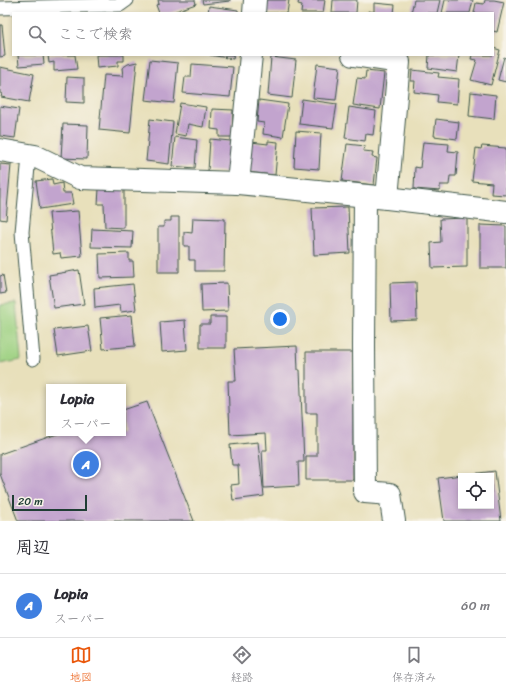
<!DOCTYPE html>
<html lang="ja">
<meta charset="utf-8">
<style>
:root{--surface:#fff;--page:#f2f2f3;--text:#2b2b33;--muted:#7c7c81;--line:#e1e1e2;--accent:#ea580c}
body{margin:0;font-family:Sriracha,"Klee One",sans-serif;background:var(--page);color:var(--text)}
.controls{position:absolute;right:12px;bottom:12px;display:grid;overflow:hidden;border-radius:0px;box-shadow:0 2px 6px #0003}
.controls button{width:36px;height:36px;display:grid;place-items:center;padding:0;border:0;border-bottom:1px solid var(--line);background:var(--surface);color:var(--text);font:20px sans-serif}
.scale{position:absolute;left:12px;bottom:10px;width:75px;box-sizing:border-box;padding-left:4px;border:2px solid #1f3d34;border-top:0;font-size:11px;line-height:14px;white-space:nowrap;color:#1f3d34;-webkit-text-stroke:3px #f7f3e8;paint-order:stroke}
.you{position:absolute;left:280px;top:319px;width:14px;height:14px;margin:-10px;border:3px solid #fff;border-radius:50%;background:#1a73e8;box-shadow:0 0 0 6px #1a73e833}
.badge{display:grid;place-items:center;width:26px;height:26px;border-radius:50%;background:var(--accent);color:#fff;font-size:13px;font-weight:700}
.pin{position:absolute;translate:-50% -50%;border:2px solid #fff;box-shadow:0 1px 4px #0006}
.popup{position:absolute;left:46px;top:384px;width:80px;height:52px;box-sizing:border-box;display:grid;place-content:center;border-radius:0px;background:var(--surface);filter:drop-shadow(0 1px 3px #0005);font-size:13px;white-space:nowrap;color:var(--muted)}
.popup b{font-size:15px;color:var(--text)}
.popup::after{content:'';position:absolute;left:50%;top:100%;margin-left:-8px;border:8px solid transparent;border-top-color:var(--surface)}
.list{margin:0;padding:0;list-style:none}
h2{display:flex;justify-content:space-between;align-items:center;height:52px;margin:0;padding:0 16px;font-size:17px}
h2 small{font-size:13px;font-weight:400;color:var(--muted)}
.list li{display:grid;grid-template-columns:26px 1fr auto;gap:12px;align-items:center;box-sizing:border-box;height:64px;padding:0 16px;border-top:1px solid var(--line)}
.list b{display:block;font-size:15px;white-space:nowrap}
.list p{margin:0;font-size:13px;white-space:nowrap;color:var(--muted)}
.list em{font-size:13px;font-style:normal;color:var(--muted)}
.icon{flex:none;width:22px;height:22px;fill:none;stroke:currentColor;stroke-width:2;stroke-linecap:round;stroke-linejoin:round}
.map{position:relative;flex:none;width:506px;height:521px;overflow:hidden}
.search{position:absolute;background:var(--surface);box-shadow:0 2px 6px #0003;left:12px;right:12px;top:12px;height:44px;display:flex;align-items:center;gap:10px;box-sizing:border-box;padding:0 14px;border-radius:0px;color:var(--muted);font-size:15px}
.sheet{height:116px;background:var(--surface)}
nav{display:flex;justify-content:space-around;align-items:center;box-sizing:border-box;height:56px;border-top:1px solid var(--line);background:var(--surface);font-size:11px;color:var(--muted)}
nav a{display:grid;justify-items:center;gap:2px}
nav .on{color:var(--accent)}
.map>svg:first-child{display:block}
.green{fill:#9ed182;stroke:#5e875b}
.building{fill:#c2a4ce;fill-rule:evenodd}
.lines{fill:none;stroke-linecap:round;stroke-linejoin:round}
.lane-casing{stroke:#3d5548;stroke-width:15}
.street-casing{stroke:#3d5548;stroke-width:24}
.lane{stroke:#fff;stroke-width:13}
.street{stroke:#fff;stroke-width:22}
</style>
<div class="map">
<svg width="506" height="521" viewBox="0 0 506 521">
<rect width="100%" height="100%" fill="#f7f3e8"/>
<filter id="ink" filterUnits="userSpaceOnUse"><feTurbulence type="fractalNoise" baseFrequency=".025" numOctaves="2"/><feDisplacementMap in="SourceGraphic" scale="8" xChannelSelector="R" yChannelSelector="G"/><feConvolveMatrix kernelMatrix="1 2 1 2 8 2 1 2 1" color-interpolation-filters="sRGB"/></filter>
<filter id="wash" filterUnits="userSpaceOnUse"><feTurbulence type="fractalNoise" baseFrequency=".012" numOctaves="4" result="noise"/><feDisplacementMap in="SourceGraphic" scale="16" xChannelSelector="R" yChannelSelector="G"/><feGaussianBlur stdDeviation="0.9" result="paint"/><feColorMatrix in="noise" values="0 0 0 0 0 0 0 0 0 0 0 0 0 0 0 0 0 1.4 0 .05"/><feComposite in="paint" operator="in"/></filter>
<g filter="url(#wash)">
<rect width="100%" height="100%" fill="#e8e0bb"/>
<!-- green -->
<path class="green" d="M16 303 21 360 0 364V305Z"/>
<g id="blocks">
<!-- building -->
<g class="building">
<path d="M158 0H195L196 4 170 13H159L156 5 159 4Z"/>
<path d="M202 0H230V1L203 4Z"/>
<path d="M265 0H289L287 13H263Z"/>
<path d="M299 0H325L323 13H301L302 5 298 4Z"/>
<path d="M333 0H357L356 13H332Z"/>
<path d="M414 0H440L437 13H411Z"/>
<path d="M445 0H473L470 13H442Z"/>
<path d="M485 0H494L504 2 497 32 493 31V13H474L476 3 484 4Z"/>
<path d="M374 3 395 5 394 13H368V11L374 12Z"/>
<path d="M209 6 238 10V13H208Z"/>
<path d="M0 25H2L5 56 0 57Z"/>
<path d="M493 48 500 50 491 85 471 80 477 60 471 59 472 55H493Z"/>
<path d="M18 55H43L44 64 19 66Z"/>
<path d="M48 55H75L77 69 54 71V62L49 63Z"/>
<path d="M96 55H124V61H118V66L97 68Z"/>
<path d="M210 55H234L233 59Z"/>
<path d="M429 55H459L457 72 428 68Z"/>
<path d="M271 57 296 60 292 98 268 95Z"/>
<path d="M504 57 506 58V82L498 80Z"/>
<path d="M150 60 178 63 174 103 145 100Z"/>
<path d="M137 62 130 133 99 130 104 75 123 76 122 68 128 64Z"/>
<path d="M192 64 233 67 230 97 183 93 185 77H191Z"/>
<path d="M317 64 340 67 336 100 313 98Z"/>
<path d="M0 67 34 74 29 102 1 97 2 94 0 93Z"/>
<path d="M412 70 439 73 438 77 459 79 457 104 437 102 438 95 414 92 415 81H411Z"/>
<path d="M366 71 384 73 380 109 353 105 357 78 365 79Z"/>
<path d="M67 77 84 78V103L66 102Z"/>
<path d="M471 92 496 95 494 119 469 116Z"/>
<path d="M302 99 337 104 333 128 299 124Z"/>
<path d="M259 100 288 104 283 137 263 134 264 123 257 122Z"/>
<path d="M180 103 206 107 203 127 188 124 186 136 175 134Z"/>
<path d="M0 106 19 109 15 138 0 136Z"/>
<path d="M349 107 376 111 373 135 366 134 365 141 345 138Z"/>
<path d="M212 109 233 110 232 137H219V130L211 129Z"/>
<path d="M150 119 173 122 169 164 146 161Z"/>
<path d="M436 119 459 122 457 139 434 136Z"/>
<path d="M63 124 88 125 87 159 61 158Z"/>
<path d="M296 131 321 133 319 169 294 167Z"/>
<path d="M175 137 197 140 195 168 172 166Z"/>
<path d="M210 139 231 141 229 172 208 171Z"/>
<path d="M268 141 278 142 275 175 247 172 251 142 268 144Z"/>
<path d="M423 142 449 144 448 151 458 152 456 176H450L449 185H440V191L414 189 415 167 420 168Z"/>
<path d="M347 144 365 146 364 151 373 152 372 157 377 158 374 185 342 181Z"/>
<path d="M482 146 506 148V195L491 194 492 183 472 181 476 148 481 149Z"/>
<path d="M0 164 11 165 6 220 0 219Z"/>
<path d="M52 179 53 185 62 183 63 193H71L73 204 40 209 36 181Z"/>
<path d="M99 189H124V228L105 227 104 204H98Z"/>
<path d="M348 207 350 253 314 255 312 208Z"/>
<path d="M78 211 82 256 61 258 60 253 53 254 49 213Z"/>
<path d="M171 217H179V272H158V227H164V221H171Z"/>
<path d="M193 218 225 219 224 271H195V260H189V246H184V232L192 233Z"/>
<path d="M467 218V267L432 268 431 243 441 242 440 219Z"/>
<path d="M480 225 506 226V268H480Z"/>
<path d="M92 229 133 231 132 248 91 247Z"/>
<path d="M129 253V261H133L134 277 100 278 99 254Z"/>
<path d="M79 270 84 304 54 308 49 275Z"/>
<path d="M3 275 6 293 0 294V276Z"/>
<path d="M416 282 417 320 391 321 390 283Z"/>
<path d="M227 283 228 311 202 312 201 284Z"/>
<path d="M133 284 136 310 121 312 120 305 95 308 94 288Z"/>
<path d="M132 315 135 346 103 349 100 318Z"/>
<path d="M210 317H226V348H200V324H210Z"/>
<path d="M185 320 187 350 162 352 160 322Z"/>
<path d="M88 326 92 351 58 356 54 330Z"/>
<path d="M297 346 298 370H300L304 462H298L299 486 264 488 262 450H267L266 433 230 435 228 381H236L234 349Z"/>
<path d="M306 352H353V480H306V456H317V413H306Z"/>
<path d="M147 402 194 521H18L0 474V454L60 433H123V410Z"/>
<path d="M258 442 264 496 233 500 231 485 239 484 238 465H232L230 445Z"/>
<path d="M495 471 501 521H444L438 478ZM461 476H491V506H461Z"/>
</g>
</g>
</g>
<g filter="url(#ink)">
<use href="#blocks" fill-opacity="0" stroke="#3d5548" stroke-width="1"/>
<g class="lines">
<!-- lane casing -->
<g class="lane-casing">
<g id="lane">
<path d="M0 8 120 5 127 0"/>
<path d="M29 156 22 232 33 359"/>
</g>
</g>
<!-- street casing -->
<g class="street-casing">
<g id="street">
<path d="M254 13 255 0"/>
<path d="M353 55 399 62 387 198"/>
<path d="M0 150 35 156 80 178 238 183 387 198 506 212"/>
<path d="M238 183 251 55"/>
<path d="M365 196 364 346 365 492 390 494 394 521"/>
</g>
</g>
<!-- lane -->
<use href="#lane" class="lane"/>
<!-- street -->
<use href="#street" class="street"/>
</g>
</g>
</svg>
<div class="controls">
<button><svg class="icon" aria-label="locate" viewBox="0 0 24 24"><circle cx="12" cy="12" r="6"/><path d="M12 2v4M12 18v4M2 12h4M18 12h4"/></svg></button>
</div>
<div class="scale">20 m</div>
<div class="you"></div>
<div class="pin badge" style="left:86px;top:464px;background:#3f7fe0">A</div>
<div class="popup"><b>Lopia</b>スーパー</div>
<div class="search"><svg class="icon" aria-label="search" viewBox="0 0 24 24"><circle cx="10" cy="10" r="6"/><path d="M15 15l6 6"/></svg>ここで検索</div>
</div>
<section class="sheet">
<h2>周辺<small></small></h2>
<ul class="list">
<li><span class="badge" style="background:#3f7fe0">A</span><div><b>Lopia</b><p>スーパー</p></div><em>60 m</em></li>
</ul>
</section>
<nav>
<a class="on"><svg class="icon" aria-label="map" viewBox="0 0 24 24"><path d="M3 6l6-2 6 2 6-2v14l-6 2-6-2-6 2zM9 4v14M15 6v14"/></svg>地図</a>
<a><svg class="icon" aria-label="directions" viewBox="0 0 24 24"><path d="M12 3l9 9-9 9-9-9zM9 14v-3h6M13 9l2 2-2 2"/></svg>経路</a>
<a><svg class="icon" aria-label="saved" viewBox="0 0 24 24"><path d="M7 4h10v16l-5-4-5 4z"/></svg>保存済み</a>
</nav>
